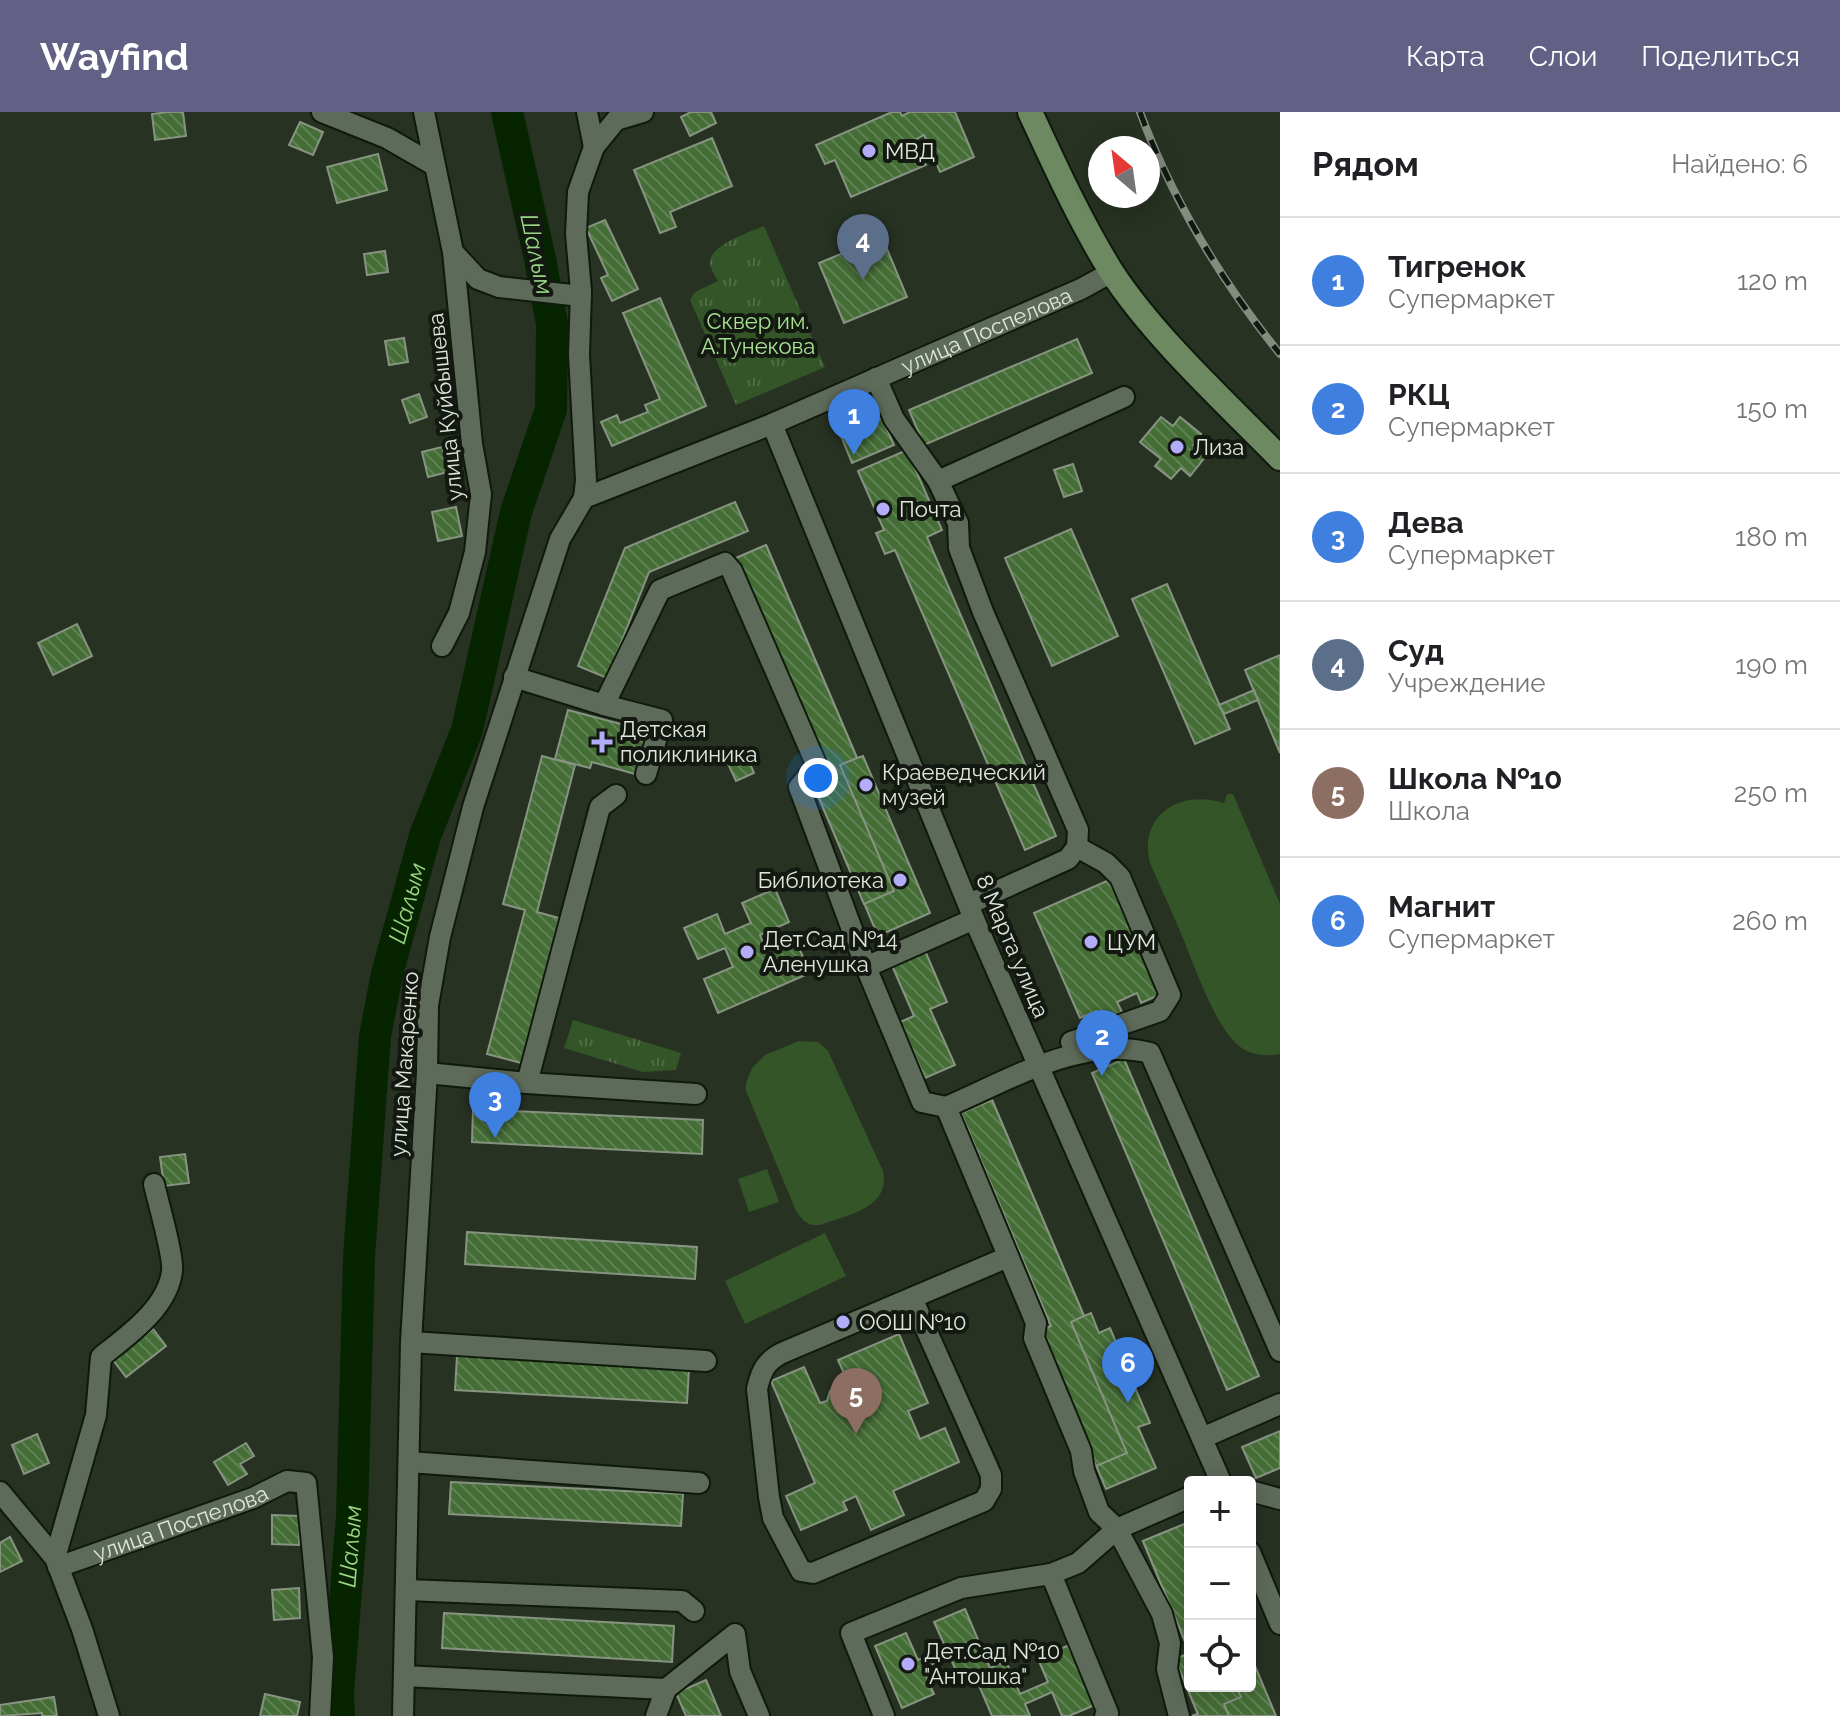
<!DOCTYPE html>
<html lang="ru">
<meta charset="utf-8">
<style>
:root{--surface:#fff;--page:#f2f2f2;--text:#202124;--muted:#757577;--line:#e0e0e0;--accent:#626084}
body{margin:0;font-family:Raleway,sans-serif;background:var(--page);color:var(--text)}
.controls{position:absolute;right:24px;bottom:24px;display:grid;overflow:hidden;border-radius:8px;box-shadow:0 4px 20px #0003}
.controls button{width:72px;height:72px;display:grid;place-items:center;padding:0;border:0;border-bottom:2px solid var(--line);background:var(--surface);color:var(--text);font:40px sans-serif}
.compass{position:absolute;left:1088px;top:24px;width:72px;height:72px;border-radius:50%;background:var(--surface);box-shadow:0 4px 20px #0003;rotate:331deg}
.you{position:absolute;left:818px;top:666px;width:28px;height:28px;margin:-20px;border:6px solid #fff;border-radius:50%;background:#1a73e8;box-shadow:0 0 0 12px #1a73e833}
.badge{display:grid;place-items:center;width:52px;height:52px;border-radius:50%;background:var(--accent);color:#fff;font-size:26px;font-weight:700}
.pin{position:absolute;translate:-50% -66px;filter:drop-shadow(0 2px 4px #0008)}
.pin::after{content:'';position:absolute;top:42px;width:28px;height:24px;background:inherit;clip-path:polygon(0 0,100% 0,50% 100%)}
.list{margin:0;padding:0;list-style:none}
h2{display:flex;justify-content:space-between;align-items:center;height:104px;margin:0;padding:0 32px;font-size:34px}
h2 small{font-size:26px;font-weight:400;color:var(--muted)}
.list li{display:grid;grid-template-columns:52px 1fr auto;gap:24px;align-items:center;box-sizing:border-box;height:128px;padding:0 32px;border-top:2px solid var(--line)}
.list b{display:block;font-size:30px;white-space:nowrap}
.list p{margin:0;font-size:26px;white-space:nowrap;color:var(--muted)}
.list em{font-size:26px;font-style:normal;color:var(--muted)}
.icon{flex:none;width:44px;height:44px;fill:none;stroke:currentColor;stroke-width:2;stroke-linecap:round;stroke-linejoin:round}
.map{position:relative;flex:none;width:1280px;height:1604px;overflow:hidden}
header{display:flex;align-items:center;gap:48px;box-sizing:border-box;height:112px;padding:0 40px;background:var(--accent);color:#fff}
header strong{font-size:38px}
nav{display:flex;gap:44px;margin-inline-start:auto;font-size:28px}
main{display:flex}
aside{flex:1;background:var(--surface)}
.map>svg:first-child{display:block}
.green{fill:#335527}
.park{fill:url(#park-tufts)}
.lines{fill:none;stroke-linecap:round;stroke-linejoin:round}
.river{stroke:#072400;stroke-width:32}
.building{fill:url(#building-back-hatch);stroke:#879482;stroke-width:2}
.minor-casing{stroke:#0f190c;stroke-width:24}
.major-casing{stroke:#0f190c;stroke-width:28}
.minor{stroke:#5e6b5a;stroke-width:20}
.major{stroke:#6c8961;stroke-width:24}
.rail-casing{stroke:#838c80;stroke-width:8}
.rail{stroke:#131811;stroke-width:5;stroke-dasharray:15;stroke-linecap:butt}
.poi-dot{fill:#b3adf9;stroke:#131811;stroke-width:3}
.labels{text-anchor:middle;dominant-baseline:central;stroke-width:8;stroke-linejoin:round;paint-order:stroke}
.poi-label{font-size:22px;fill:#dfe7dd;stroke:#131811;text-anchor:start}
.park-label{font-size:22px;fill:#a8e393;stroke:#131811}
.street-label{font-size:22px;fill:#dfe7dd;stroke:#131811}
.water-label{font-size:24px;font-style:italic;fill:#9ad585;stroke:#131811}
</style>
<header>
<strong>Wayfind</strong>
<nav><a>Карта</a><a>Слои</a><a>Поделиться</a></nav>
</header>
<main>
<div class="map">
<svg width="1280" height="1604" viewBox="0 0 1280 1604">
<defs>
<pattern id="park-tufts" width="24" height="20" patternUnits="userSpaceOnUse" patternTransform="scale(2)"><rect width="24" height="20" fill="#335527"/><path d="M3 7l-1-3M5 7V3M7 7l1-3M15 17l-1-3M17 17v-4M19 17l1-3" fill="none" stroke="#506d46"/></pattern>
<pattern id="building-back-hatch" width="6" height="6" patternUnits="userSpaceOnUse" patternTransform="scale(2)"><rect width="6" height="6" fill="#456d36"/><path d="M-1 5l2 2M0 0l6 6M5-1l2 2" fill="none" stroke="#5f8253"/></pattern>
</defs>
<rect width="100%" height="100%" fill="#273223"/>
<!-- green -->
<g class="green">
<path d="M1227 682H1233L1280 792V942C1267 945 1250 943 1239 934 1214 914 1193 849 1180 819 1170 796 1160 774 1150 751 1138 703 1180 677 1224 691Z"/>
<path d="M799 929 818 930 828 939 883 1059C891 1096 847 1103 820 1113 807 1114 803 1109 796 1099L746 979V971L752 956 765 943Z"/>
<path d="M767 1057 779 1090 749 1100 738 1067Z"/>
<path d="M825 1121 846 1164 745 1212 725 1169Z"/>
</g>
<!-- park -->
<g class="park">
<path d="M764 114 825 255 736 293 690 188 695 180 718 169C715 164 710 156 710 151 709 133 750 120 764 114Z"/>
<path d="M573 908 681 941 676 958 643 960 564 936Z"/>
</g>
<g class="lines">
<!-- river -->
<path class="river" id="s1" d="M339 1604 338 1579 352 1404 359 1145 375 924 387 862 425 724 467 618 516 400 551 297 552 212 540 147 507 0"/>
</g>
<!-- building -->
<g class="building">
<path d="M168 0H183L186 24 155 28 152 2Z"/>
<path d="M691 0H711L716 11 690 24 681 5Z"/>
<path d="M892 0H900L902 4 910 0H955L974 45 940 60 924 23 915 28 926 53 851 85 835 48 825 52 816 33Z"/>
<path d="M300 10 323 20 313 43 289 33Z"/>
<path d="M712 26 732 74 670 100 676 115 660 121 634 58Z"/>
<path d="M378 42 387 78 337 91 327 55Z"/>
<path d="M605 108 638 177 612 189 601 166 608 163 586 116Z"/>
<path d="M882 125 907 185 844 211 819 151Z"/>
<path d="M385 139 388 160 367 163 364 142Z"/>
<path d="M660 186 706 294 612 334 601 310 617 303 620 311 648 300 645 293 660 287 623 201Z"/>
<path d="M404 226 408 250 389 253 385 229Z"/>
<path d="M1077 227 1092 261 924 333 909 298Z"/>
<path d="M419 282 427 305 410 311 402 288Z"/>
<path d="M1161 305 1173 314 1180 305 1201 322 1193 333 1206 344 1190 364 1181 356 1171 367 1155 354 1161 347 1140 330Z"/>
<path d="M882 306 894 333 852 351 841 324Z"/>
<path d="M442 335 448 360 428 365 422 340Z"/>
<path d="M907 338 942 418 927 425 1056 724 1025 738 895 438 885 442 876 421 884 418 858 359Z"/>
<path d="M1073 352 1082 379 1064 385 1054 358Z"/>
<path d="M735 390 748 419 649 460 607 566 578 554 625 436Z"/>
<path d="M456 395 462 424 438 429 432 400Z"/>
<path d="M1071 417 1118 524 1052 554 1005 446Z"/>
<path d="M766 433 857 646 863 644 930 801 878 824 810 665 827 658 736 446Z"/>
<path d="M766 433 857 646 840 653 894 779 864 792 810 665 827 658 736 446Z"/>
<path d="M1167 472 1230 617 1195 632 1132 487Z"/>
<path d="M77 512 92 544 53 563 38 531Z"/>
<path d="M1280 543V641L1245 558Z"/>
<path d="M1254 578 1258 588 1224 602 1219 593Z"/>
<path d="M568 598 647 619 635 662 592 650 590 656 555 647Z"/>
<path d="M743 635 754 661 736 669 724 643Z"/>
<path d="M542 644 575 653 537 800 559 806 521 951 487 942 525 798 503 792Z"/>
<path d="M1109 768 1159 883 1141 891 1137 881 1117 890 1122 900 1101 909 1096 899 1080 906 1034 801Z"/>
<path d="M775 777 789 810 760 823 768 844 797 831 810 861 718 901 704 867 733 855 725 836 698 847 684 816 717 802 725 822 751 811 742 791Z"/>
<path d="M923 834 947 890 930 897 955 953 925 966 900 910 914 904 890 849Z"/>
<path d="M1124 947 1259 1264 1227 1278 1092 961Z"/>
<path d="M992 988 1084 1204 1091 1201 1099 1221 1110 1216 1150 1311 1138 1315 1156 1356 1106 1377 1039 1219 1051 1214 961 1001Z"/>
<path d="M992 988 1084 1204 1071 1210 1127 1341 1096 1354 1039 1219 1051 1214 961 1001Z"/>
<path d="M473 997 703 1008 702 1042 472 1030Z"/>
<path d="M185 1042 189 1071 164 1074 160 1045Z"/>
<path d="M467 1120 697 1135 695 1167 465 1152Z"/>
<path d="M153 1217 166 1234 126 1265 113 1248Z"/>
<path d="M899 1222 928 1291 908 1299 920 1327 945 1316 959 1350 893 1379 904 1403 871 1418 856 1384 843 1390 847 1398 801 1418 786 1384 815 1371 771 1269 804 1255 820 1291 827 1289 830 1279 841 1274 852 1279 838 1248Z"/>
<path d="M457 1244 689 1257 687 1291 455 1278Z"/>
<path d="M1280 1319V1356L1256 1366 1242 1335Z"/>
<path d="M37 1322 49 1351 24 1362 12 1333Z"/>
<path d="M246 1331 254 1344 240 1352 247 1362 228 1373 214 1350Z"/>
<path d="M451 1370 683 1382 681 1414 449 1402Z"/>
<path d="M272 1403 300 1404 299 1433 272 1432Z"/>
<path d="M1187 1411 1190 1419V1574H1250V1542L1276 1604H1192L1198 1602 1175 1547 1190 1541 1143 1429Z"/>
<path d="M1187 1411 1190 1419V1574H1236L1241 1585 1224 1592 1229 1604H1192L1198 1602 1175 1547 1190 1541 1143 1429Z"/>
<path d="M10 1425 22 1449 0 1460V1431Z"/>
<path d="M299 1476 300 1506 274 1508 272 1478Z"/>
<path d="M965 1497 990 1556 1006 1549 1020 1582 1048 1570 1038 1547 1069 1533 1095 1593 1069 1604H1062L1052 1580 1025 1592 1030 1604H992L975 1564 961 1570 950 1545 923 1557 934 1582 902 1596 875 1534 906 1521 918 1548 946 1536 934 1510Z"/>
<path d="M444 1501 674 1514 672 1550 442 1536Z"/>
<path d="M706 1568 721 1604H686L676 1581Z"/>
<path d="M265 1582 300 1590 297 1604H260Z"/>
<path d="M54 1585 57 1604H42V1601L0 1604V1593Z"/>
</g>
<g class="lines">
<!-- minor casing -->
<g class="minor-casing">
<g id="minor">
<path d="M322 0 387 26 434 53"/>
<path d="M424 0 453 140 478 167 499 175 581 184"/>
<path d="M587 0 594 35"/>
<path d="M876 266 894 307 938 369 958 411 959 436 983 500 1078 718 1077 735 1068 747 969 792"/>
<path d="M772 312 974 807 1221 1370"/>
<path d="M938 369 1124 285"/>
<path d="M584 386 586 368 579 243 581 179 576 122 578 80 594 35 616 8 643 0"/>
<path d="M442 534 459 501 475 440 481 382 472 332 453 140"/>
<path d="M514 565 604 593 662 608 646 662"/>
<path d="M604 593 660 478 725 451 732 459 817 654 799 675 866 855 974 807"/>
<path d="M866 855 922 990 946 995"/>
<path d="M1071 930 1160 899 1170 883 1120 765 1106 751 1077 735"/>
<path d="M427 961 527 971 696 982"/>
<path d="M527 971 600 695 616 683"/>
<path d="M912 1186 991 1363V1377L984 1389 813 1461 801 1459 773 1406 769 1385 757 1277C761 1259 766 1249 782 1241L1008 1145"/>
<path d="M411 1230 706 1249"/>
<path d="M1202 1326 1280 1292"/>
<path d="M409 1350 699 1371"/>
<path d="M1250 1379 1280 1387"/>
<path d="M0 1380 55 1446 82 1517 109 1604"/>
<path d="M1250 1440 1280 1512"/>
<path d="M55 1446 96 1303 101 1245C127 1224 168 1196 172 1159 174 1145 158 1090 154 1072"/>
<path id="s2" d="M58 1455 253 1386 287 1369 306 1371 323 1545 320 1604"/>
<path d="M1051 1462 1108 1601 1105 1604"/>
<path d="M407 1478 682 1489 694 1499"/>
<path d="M404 1564 666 1577 735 1522 740 1559 759 1604"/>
<path id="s3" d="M403 1604 411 1230 427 961 428 893 440 825 473 695 560 427 584 386 772 312 1081 177 1112 160"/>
<path d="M656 1604 666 1577"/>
<path d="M884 1604 851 1521 961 1476 1051 1462 1078 1451 1117 1417 1099 1400 1084 1359 1081 1339 1034 1226 1036 1211 946 995C1008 969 1081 923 1150 941L1280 1239"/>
<path d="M1179 1604 1167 1557 1170 1531 1162 1502 1117 1417 1190 1385"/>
</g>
</g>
<!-- major casing -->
<g class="major-casing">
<path id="major" d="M1030 0C1055 54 1080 109 1111 159 1153 224 1225 290 1280 346"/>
</g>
<!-- minor -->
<use href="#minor" class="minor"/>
<!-- major -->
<use href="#major" class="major"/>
<!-- rail casing -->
<g class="rail-casing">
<path id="rail" d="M1140 0C1172 87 1222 170 1280 242"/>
</g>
<!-- rail -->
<use href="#rail" class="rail"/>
</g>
<!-- markers -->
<g class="poi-dot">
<circle cx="869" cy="39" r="8"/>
<circle cx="1177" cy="335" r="8"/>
<circle cx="883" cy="397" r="8"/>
<path d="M598 618h8v8h8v8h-8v8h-8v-8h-8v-8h8z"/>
<circle cx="866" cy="673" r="8"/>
<circle cx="900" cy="768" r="8"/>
<circle cx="1091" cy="830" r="8"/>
<circle cx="747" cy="840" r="8"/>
<circle cx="843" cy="1210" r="8"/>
<circle cx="908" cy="1552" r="8"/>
</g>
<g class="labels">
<!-- poi labels -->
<g class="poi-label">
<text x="885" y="39">МВД</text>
<text x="1193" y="335">Лиза</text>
<text x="899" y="397">Почта</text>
<text x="620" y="617">Детская<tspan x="620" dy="25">поликлиника</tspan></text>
<text x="882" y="660">Краеведческий<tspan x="882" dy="25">музей</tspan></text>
<text x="884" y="768" text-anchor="end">Библиотека</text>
<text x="763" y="827">Дет.Сад №14<tspan x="763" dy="25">Аленушка</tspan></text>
<text x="1107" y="830">ЦУМ</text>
<text x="859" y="1210">ООШ №10</text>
<text x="924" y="1539">Дет.Сад №10<tspan x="924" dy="25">"Антошка"</tspan></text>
</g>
<!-- park labels -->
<g class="park-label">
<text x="758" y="209">Сквер им.<tspan x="758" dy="25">А.Тунекова</tspan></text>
</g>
<!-- street labels -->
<g class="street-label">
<text stroke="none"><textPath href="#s3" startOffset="1680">улица Поспелова</textPath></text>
<text transform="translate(445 295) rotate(-96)">улица Куйбышева</text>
<text transform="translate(1013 834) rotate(67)">8 Марта улица</text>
<text transform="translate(404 952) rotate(-86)">улица Макаренко</text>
<text stroke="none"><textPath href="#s2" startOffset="130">улица Поспелова</textPath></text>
</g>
<!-- water labels -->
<g class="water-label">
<text transform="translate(537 142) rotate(78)">Шалым</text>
<text stroke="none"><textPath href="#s1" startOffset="818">Шалым</textPath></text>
<text stroke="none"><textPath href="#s1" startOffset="170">Шалым</textPath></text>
</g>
</g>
</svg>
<div class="controls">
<button>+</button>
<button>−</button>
<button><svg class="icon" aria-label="locate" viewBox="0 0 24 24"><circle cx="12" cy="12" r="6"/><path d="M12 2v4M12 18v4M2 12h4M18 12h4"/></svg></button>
</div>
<svg class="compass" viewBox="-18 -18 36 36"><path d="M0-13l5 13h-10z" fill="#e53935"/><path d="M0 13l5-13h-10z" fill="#757577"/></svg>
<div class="you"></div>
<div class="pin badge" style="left:854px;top:343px;background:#3f7fe0">1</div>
<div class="pin badge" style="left:1102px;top:964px;background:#3f7fe0">2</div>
<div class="pin badge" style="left:495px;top:1026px;background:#3f7fe0">3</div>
<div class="pin badge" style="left:863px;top:168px;background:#5c6f8a">4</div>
<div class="pin badge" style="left:856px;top:1322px;background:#8d6e63">5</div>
<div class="pin badge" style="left:1128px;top:1291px;background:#3f7fe0">6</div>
</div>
<aside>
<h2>Рядом<small>Найдено: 6</small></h2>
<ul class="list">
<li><span class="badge" style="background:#3f7fe0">1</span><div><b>Тигренок</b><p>Супермаркет</p></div><em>120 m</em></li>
<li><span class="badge" style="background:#3f7fe0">2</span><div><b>РКЦ</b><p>Супермаркет</p></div><em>150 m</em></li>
<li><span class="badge" style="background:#3f7fe0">3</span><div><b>Дева</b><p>Супермаркет</p></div><em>180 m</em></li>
<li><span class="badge" style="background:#5c6f8a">4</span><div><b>Суд</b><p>Учреждение</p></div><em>190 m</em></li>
<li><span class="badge" style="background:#8d6e63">5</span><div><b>Школа №10</b><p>Школа</p></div><em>250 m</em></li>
<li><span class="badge" style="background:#3f7fe0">6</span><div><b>Магнит</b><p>Супермаркет</p></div><em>260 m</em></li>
</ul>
</aside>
</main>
